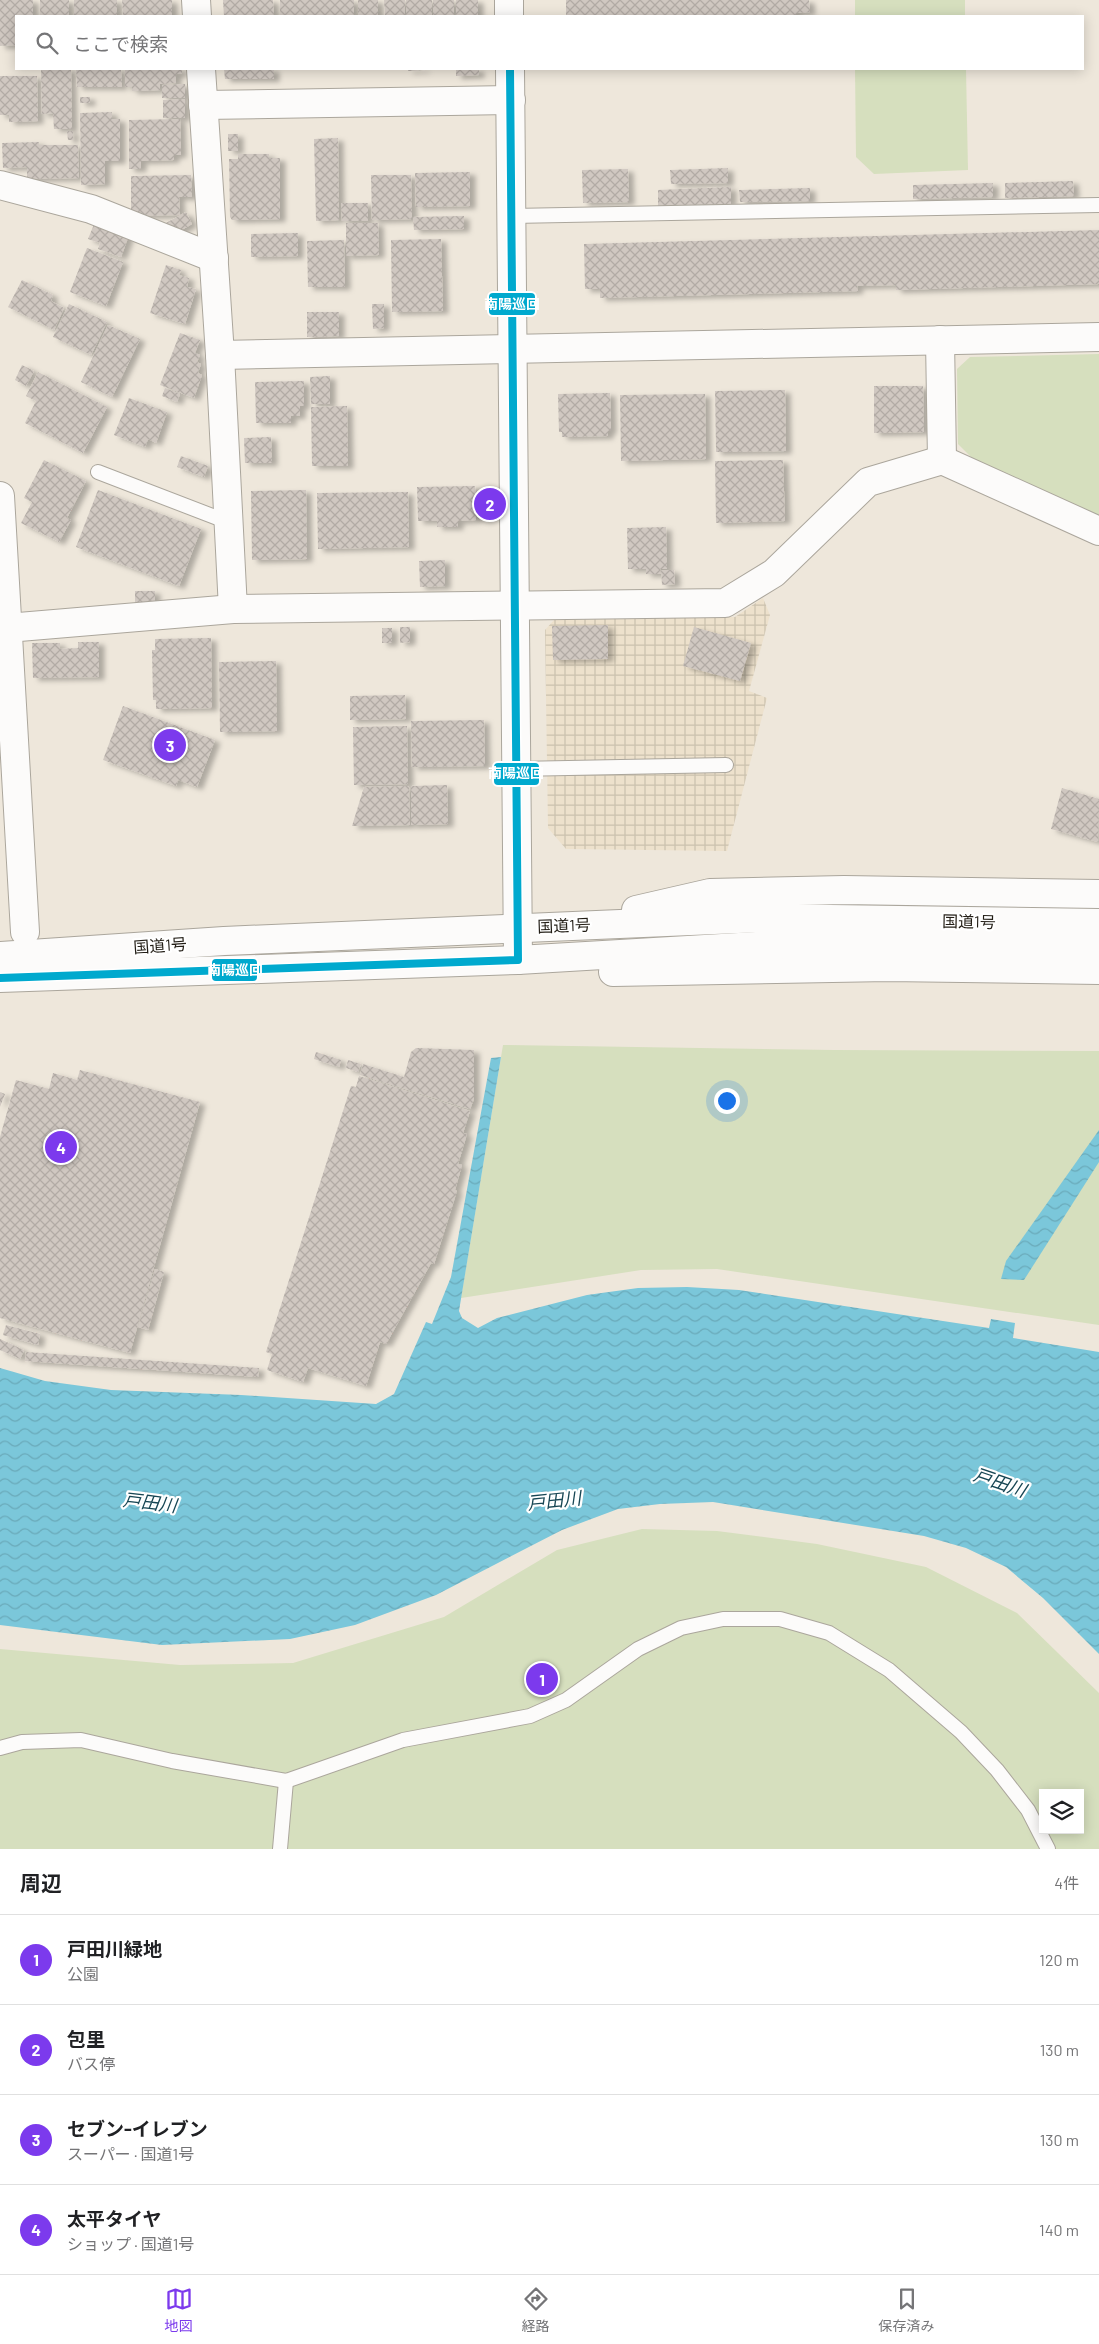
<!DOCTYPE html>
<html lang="ja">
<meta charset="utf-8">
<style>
:root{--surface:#fff;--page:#f6f6f6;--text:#202124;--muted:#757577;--line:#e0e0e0;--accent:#7c3aed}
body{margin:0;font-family:Barlow,"Noto Sans JP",sans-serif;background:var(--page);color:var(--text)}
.controls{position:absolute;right:15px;bottom:15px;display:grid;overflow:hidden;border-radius:0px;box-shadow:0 2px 12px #0003}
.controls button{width:45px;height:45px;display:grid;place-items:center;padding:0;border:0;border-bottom:1px solid var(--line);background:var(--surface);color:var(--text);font:25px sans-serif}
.you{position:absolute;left:726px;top:1100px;width:18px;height:18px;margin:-12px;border:4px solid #fff;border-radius:50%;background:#1a73e8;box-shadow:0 0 0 8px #1a73e833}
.badge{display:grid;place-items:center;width:32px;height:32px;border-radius:50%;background:var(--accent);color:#fff;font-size:16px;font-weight:700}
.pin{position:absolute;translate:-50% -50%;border:2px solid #fff;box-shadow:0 1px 5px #0006}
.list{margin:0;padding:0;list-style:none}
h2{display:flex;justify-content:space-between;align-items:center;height:65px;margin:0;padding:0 20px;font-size:21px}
h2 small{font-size:16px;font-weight:400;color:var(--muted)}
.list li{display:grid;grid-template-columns:32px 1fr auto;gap:15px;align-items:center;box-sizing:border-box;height:90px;padding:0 20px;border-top:1px solid var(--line)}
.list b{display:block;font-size:19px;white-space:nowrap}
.list p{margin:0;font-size:16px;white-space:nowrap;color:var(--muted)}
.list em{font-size:16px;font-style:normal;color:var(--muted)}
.icon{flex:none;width:28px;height:28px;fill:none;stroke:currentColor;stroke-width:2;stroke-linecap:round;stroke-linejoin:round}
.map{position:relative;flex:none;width:1099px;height:1849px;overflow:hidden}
.search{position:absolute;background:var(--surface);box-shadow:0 2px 12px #0003;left:15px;right:15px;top:15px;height:55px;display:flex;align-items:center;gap:12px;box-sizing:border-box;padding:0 18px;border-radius:0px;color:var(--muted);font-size:19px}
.sheet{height:425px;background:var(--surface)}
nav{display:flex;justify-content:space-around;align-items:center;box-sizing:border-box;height:70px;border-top:1px solid var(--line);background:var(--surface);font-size:14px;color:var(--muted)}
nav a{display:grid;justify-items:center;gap:2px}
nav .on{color:var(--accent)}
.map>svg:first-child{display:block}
.industrial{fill:url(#industrial-grid)}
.green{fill:#d6dfbe;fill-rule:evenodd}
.water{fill:url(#water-waves)}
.building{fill:url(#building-cross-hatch);filter:url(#shadow)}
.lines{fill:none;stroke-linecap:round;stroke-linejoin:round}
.lane-casing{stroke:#aba69c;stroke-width:16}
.street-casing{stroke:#aba69c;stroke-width:30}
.secondary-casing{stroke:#aba69c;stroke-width:30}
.highway-casing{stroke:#aba69c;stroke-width:30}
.lane{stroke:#fcfbfa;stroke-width:14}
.street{stroke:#fcfbfa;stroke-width:28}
.secondary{stroke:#fcfbfa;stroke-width:28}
.highway{stroke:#fcfbfa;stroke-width:28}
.bus-1-casing{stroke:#fff;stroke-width:11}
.bus-1{stroke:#00a9ce;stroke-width:8}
.labels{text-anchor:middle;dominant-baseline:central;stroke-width:4.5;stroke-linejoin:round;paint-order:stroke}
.street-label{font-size:16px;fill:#221d15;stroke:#fff}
.water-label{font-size:18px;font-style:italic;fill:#184755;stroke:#fff}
.line-badge{stroke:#fff;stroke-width:2}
.badge-label{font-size:14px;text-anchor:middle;font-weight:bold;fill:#fff}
</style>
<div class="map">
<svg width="1099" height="1849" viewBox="0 0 1099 1849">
<defs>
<pattern id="industrial-grid" width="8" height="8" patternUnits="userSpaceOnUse" patternTransform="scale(1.25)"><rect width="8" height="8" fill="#ede1cc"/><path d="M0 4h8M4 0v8" fill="none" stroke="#cbc1ae"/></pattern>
<pattern id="water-waves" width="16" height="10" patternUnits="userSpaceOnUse" patternTransform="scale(1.25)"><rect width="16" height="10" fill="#7bc7da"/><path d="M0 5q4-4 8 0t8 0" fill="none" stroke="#6aaaba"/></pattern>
<pattern id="building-cross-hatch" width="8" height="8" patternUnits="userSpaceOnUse" patternTransform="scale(1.25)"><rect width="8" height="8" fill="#d0c8c1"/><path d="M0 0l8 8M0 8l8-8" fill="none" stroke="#b2aba5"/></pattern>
<filter id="shadow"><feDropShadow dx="5.5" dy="3" stdDeviation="2.5" flood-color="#0004"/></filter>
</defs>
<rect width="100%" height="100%" fill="#eee7db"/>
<!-- industrial -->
<path class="industrial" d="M763 598 770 615 749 691 767 698 727 851 566 849 548 828 545 630 554 620 735 617Z"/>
<!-- green -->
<g class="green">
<rect x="855" y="0" width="110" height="16"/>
<path d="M855 69H966L968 170 874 174 856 157Z"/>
<path d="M1099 354V519L974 460 958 444 957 369 970 357Z"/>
<path d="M503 1045 834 1050 1099 1051V1325L717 1269 641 1270 461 1298Z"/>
<path d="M642 1529 717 1531 817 1544 926 1567 1017 1613 1099 1693V1849H0V1649L180 1665 293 1663 444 1617 557 1550ZM1043 1793H1080V1830H1043Z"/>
</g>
<!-- water -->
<g class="water">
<path d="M501 1057 459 1311 462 1318 478 1328 497 1318 587 1295 638 1288 687 1287 739 1290 989 1328 991 1319 1015 1323 1013 1338 1099 1352V1654L1043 1598 1006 1567 966 1548 924 1536 713 1502 660 1504 618 1509 562 1530 436 1595 355 1625 290 1639 162 1645 0 1625V1368L45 1381 111 1390 241 1395 376 1404 394 1394 426 1322 432 1324 451 1277 491 1058Z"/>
<path d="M1099 1130V1162L1024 1280 1001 1279 1006 1261Z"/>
</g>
<!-- building -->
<g class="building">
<path d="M0 0H33V16H16V45L0 46Z"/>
<rect x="40" y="0" width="29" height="16"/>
<rect x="74" y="0" width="43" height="16"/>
<path d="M122 0H172V16H123Z"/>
<path d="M223 0H273L274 16H224Z"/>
<rect x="280" y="0" width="74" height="16"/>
<rect x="358" y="0" width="20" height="16"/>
<path d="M384 0H405V16H385Z"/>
<rect x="406" y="0" width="26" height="16"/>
<rect x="433" y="0" width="21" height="16"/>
<rect x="456" y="0" width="22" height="16"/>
<path d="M566 0H809L810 12 796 13V16H566Z"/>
<path d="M41 69H71L72 129H54L53 113 42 114Z"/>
<path d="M76 69H121L122 87H77Z"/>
<path d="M125 69H182V74H176V83L160 84V90L132 91V87H125Z"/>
<path d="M224 69H274V79H225Z"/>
<path d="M408 69H425V70L408 71Z"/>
<path d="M456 69H479V75L456 76Z"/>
<path d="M0 76H37L38 121 9 122V115H0Z"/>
<path d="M185 84V98H162V85Z"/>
<rect x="80" y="97" width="10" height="6"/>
<path d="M185 99V118H163V100Z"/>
<path d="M112 112V119H120V161H105V184L81 185 80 113Z"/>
<path d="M180 119 181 155H174V160L141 161V169H129V120Z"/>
<path d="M67 131H73V140H68Z"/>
<rect x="228" y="134" width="10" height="17"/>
<path d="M338 138 339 220 316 221 314 139Z"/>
<path d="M39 142V145H78L79 178 27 179V167L3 168 2 143Z"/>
<path d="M238 154H269V158H280V219L232 220 230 217 229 159H238Z"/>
<path d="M728 168V183L671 184 670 170Z"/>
<path d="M628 169 629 202 583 203 582 170Z"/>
<path d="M470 172V206L416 207 415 173Z"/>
<path d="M191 175 192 197H179L180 215 131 216V176Z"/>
<path d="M371 175H411L412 219 372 220Z"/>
<path d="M1073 181 1074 196 1005 198V183Z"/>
<path d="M993 183V197L913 199V185Z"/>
<path d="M731 187V204L658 206V190Z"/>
<path d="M810 188V201L740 202 739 190Z"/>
<path d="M341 203H368V221H342Z"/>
<path d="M186 212 192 224 171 236 164 224Z"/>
<path d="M464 216V229L414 230 413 217Z"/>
<path d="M95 222 129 235 121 257 98 249 100 243 88 239Z"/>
<path d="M346 223H378L379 255 346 256Z"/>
<path d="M1099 230V284L896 290V285L857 286 858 291 600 298V289H585L584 244Z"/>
<path d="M298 233V256L251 257V234Z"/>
<path d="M441 239 443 311 392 312 391 240Z"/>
<path d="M344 240 345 287H308L307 241Z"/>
<path d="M87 248 123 262 106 306 70 292Z"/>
<path d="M166 265 181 270 179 275 189 278 187 287 196 289 185 324 150 313Z"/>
<path d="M22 280 53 295 51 301 64 308 54 330 8 307Z"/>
<path d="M69 304 107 322 91 355 53 337Z"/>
<path d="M372 304H384V328L373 329Z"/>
<path d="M307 312H339V336L307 337Z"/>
<path d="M108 325 140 339 112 397 81 382Z"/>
<path d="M180 333 200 340 195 353 200 355 197 362 201 364 198 373 202 375 194 398 160 385Z"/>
<path d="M22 365 34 371 26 386 15 380Z"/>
<path d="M38 372 107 407 83 453 25 423 36 401 26 396Z"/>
<path d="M330 376V404H311L310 377Z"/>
<path d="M304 381V406H300V416H291V423H256L255 382Z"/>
<path d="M874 386H923L924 432 874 433Z"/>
<path d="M165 388 180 394 177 402 162 396Z"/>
<path d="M785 390 786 451 716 452 715 391Z"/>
<path d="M610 393 611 431H608V436L562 437V432H559L558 394Z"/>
<path d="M705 394 706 459 621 461 620 395Z"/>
<path d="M129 398 167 412 156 443 148 439 145 447 114 435Z"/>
<path d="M347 406 348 466H312L311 407Z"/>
<path d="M271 437 272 463H245L244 438Z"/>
<path d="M181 456 208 466 204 477 177 467Z"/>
<path d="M44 460 86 481 67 518 71 520 59 542 21 523 32 502 24 498Z"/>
<path d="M783 460 785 521 716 523 715 461Z"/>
<path d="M475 486 476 520 458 521V527H437V521H418L417 487Z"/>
<path d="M98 490 201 529 179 586 76 547Z"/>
<path d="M306 490 307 559 252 560 251 491Z"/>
<path d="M408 492 409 547 318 549 317 493Z"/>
<path d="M666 527 667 569H660L661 574H646V569H628L627 528Z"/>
<path d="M445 560V586L420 587 419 561Z"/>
<path d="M661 570H674L675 584 662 585Z"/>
<path d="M135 591H155V603L135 604Z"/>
<path d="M608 625V659L553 660 552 626Z"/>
<path d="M400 627H410V642L400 643Z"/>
<path d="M694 627 751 643 740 681 683 666Z"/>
<rect x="382" y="628" width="10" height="15"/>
<path d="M211 638 212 708 156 709V700H153L152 650H155V639Z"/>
<path d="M78 642H99V677L33 678 32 643H60V649L78 648Z"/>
<path d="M276 661 277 731 220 732 219 662Z"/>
<path d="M405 695 406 719 350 720V696Z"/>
<path d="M123 706 215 740 197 787 178 780 176 786 103 760Z"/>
<path d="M484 720 485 766 412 767 411 721Z"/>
<path d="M407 726 408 784 354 785 353 727Z"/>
<path d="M447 785 448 824 411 825V786Z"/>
<path d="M409 786 410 825 352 826 364 787Z"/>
<path d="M1062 788 1099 799 1098 842 1051 829Z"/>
<path d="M416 1048 474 1050V1099L470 1109 360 1075 363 1064 404 1077 411 1052Z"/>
<path d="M316 1052 341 1060 339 1067 314 1059Z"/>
<path d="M348 1060 361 1064 358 1072 346 1068Z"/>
<path d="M80 1070 200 1102 130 1353 0 1318V1137L16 1080 49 1089 53 1073 77 1080Z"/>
<path d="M359 1076 470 1111 463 1133 467 1134 458 1164 462 1165 455 1190 457 1191 434 1264 431 1263 386 1344 380 1342 366 1386 308 1368 303 1382 267 1370 272 1354 266 1352 351 1086 356 1087Z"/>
<path d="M0 1092 5 1094 0 1107Z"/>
<path d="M155 1269 164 1272 148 1330 138 1327Z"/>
<path d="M6 1325 40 1334 38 1345 3 1335Z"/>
<path d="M0 1339 24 1350 20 1359 0 1350Z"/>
<path d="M26 1352 259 1368 258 1377 25 1361Z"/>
</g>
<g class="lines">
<!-- lane casing -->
<g class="lane-casing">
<g id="lane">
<path d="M512 216 1099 205"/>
<path d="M98 472 228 522"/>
<path d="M516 769 726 765"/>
<path d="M0 1748 22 1742 81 1740 172 1761 286 1781 403 1740 530 1716 566 1700 638 1649 681 1628 723 1619H780L829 1633 889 1670 961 1732 997 1770 1028 1810 1048 1849"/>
<path d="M280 1849 286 1781"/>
</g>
</g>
<!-- street casing -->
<g class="street-casing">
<g id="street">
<path d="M196 0 197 16"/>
<path d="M201 69 220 355 233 609"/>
<path d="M203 105 511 100"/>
<path d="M0 185 91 209 214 258"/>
<path d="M940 340 942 460"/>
<path d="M220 355 1099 337"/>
<path d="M0 496 25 932"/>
<path d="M7 628 233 609 725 603 774 573 868 482 942 460 1099 531"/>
</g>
</g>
<!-- secondary casing -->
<g class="secondary-casing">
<g id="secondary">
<path d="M509 0V16"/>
<path d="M510 69 518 960"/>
</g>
</g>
<!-- highway casing -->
<g class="highway-casing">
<g id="highway">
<path d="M636 910 710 893 844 890 1099 894"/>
<path d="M0 956 224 941 761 918 1099 923"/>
<path d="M613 972 888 967 1099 970"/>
<path d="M0 978 518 960 789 944 1099 945"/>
</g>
</g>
<!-- lane -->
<use href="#lane" class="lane"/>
<!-- street -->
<use href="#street" class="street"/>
<!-- secondary -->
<use href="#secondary" class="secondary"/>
<!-- highway -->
<use href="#highway" class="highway"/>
<!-- bus-1 casing -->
<g class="bus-1-casing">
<path id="bus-1" d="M0 978 518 960 510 69"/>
</g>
<!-- bus-1 -->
<use href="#bus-1" class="bus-1"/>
</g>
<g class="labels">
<!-- street labels -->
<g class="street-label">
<text transform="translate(969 921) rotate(1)">国道1号</text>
<text transform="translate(564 925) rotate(-2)">国道1号</text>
<text transform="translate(160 945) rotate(-4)">国道1号</text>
</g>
<!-- water labels -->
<g class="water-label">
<text transform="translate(1000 1482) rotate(19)">戸田川</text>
<text transform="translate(554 1500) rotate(-6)">戸田川</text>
<text transform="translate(150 1502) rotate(7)">戸田川</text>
</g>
</g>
<g class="line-badge">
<rect x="488" y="292" width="48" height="24" rx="5" fill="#00a9ce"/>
<rect x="493" y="762" width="47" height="24" rx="5" fill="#00a9ce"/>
<rect x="211" y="958" width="47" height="24" rx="5" fill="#00a9ce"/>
</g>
<g class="badge-label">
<text x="512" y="309">南陽巡回</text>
<text x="516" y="778">南陽巡回</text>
<text x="235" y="975">南陽巡回</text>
</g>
</svg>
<div class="controls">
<button><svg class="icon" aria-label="layers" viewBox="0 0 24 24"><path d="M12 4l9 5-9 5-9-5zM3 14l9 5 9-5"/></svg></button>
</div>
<div class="you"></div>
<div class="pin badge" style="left:542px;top:1679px">1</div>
<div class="pin badge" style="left:490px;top:504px">2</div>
<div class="pin badge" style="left:170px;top:745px">3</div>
<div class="pin badge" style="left:61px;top:1147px">4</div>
<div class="search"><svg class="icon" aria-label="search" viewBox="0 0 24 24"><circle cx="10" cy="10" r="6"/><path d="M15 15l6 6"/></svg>ここで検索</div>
</div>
<section class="sheet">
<h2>周辺<small>4件</small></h2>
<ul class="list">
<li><span class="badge">1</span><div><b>戸田川緑地</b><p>公園</p></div><em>120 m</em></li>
<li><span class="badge">2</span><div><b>包里</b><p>バス停</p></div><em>130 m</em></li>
<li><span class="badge">3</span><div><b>セブン-イレブン</b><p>スーパー · 国道1号</p></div><em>130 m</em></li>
<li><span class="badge">4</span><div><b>太平タイヤ</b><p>ショップ · 国道1号</p></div><em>140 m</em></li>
</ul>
</section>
<nav>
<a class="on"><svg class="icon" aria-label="map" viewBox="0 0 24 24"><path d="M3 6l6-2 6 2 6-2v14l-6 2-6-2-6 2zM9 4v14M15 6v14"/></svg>地図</a>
<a><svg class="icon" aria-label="directions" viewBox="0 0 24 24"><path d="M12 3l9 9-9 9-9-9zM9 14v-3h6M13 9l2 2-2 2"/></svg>経路</a>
<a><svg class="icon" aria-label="saved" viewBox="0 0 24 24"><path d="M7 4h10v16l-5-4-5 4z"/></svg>保存済み</a>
</nav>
